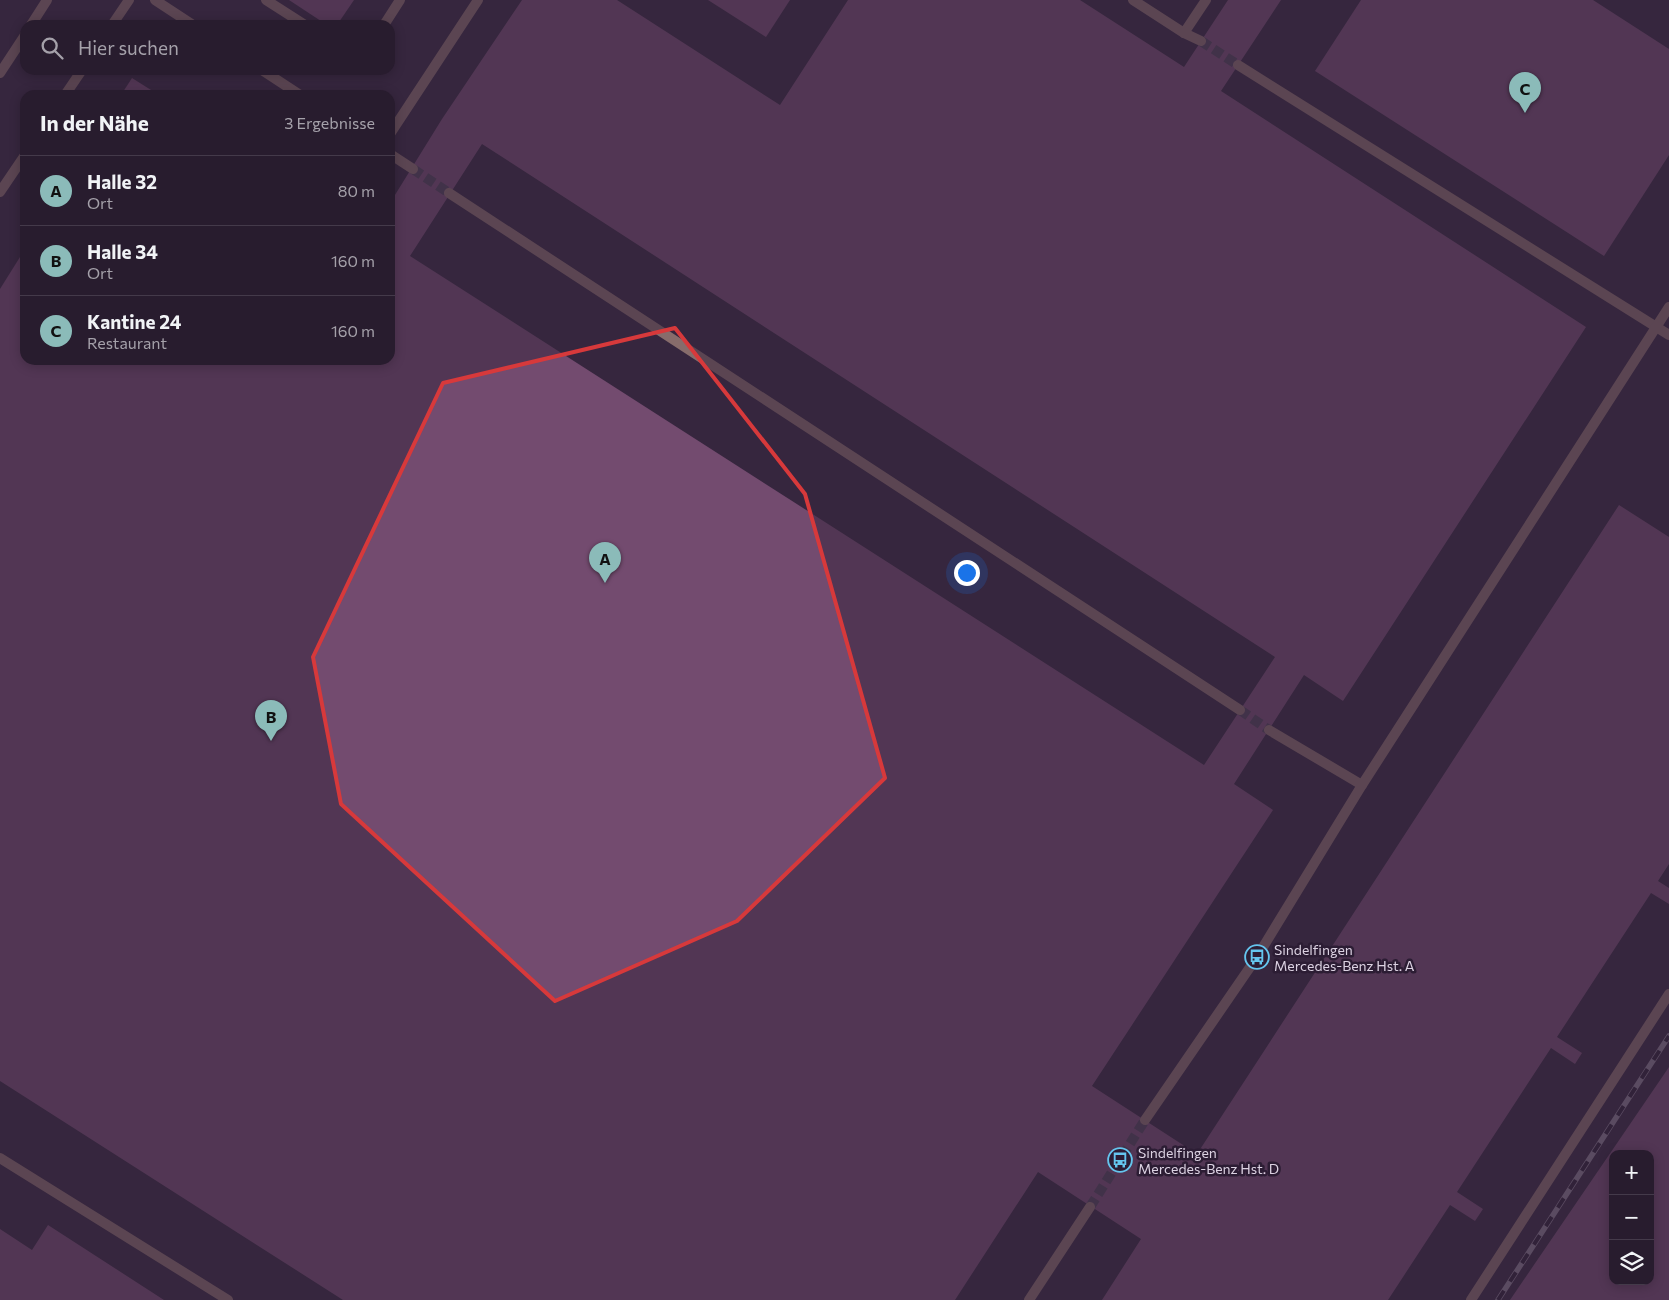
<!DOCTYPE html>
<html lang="de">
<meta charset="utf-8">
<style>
:root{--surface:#281c2e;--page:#302536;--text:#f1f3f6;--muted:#a5a1aa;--line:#443a4a;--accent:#8bbbb9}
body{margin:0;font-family:Commissioner,sans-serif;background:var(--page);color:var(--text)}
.controls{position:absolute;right:15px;bottom:15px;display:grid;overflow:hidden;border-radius:10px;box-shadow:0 2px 12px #0003}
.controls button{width:45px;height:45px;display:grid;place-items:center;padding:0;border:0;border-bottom:1px solid var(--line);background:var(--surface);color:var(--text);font:25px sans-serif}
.you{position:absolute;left:966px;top:572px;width:18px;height:18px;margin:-12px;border:4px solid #fff;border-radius:50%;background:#1a73e8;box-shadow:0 0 0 8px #1a73e833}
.badge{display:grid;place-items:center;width:32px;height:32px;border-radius:50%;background:var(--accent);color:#111;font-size:16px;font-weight:700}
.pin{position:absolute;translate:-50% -41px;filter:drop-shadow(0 1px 2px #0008)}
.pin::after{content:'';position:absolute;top:26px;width:18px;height:15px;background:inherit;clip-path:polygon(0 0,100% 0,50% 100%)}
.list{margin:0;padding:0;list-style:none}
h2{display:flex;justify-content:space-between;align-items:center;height:65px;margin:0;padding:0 20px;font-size:21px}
h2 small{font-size:16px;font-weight:400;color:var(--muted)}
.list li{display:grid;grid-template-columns:32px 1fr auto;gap:15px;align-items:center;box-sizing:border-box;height:70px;padding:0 20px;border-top:1px solid var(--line)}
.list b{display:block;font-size:19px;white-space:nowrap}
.list p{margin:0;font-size:16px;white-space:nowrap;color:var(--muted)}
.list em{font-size:16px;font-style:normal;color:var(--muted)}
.icon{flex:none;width:28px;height:28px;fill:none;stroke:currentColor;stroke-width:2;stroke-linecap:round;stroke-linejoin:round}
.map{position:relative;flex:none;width:1669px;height:1300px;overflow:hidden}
.search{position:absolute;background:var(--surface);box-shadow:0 2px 12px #0003;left:20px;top:20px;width:375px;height:55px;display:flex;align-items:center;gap:12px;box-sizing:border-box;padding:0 18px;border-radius:15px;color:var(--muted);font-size:19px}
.panel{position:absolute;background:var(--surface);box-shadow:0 2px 12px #0003;left:20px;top:90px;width:375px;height:275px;border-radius:15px}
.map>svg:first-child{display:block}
.building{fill:#734b6f;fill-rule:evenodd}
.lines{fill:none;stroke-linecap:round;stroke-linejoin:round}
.street-tunnel{stroke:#4f4057;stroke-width:10;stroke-dasharray:10 5;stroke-linecap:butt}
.lane{stroke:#876c6b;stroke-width:10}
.street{stroke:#876c6b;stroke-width:10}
.rail-casing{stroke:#86798d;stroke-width:5.5}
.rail{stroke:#2c1d34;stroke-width:4;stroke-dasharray:11;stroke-linecap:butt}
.marked{fill:none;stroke:#d7393b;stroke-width:4;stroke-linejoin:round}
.labels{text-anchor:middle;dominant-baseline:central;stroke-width:5;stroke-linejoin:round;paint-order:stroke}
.poi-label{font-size:14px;fill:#dcd2e2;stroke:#2c1d34;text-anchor:start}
</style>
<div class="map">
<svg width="1669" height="1300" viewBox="0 0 1669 1300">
<rect width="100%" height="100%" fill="#36263e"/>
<!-- building -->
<g class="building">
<path d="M289 0H354L337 25H327Z"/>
<path d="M522 0H617L780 105 848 0H1080L1184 67 1228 0H1281L1221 91 1586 327 1343 701 1304 675 1234 784 1273 810 1092 1086 1197 1154 1619 505 1669 537V864L1658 881 1669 888V904L1651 893 1557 1037 1582 1053 1575 1064 1551 1048 1457 1192 1483 1209 1475 1221 1450 1205 1388 1300H1102L1141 1239 1038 1172 955 1300H343L0 1081V289L25 249V360H390V203L442 119ZM482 144 1275 657 1204 765 410 256Z"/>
<path d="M708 0H790L766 37Z"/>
<path d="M1361 0H1593L1669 49V155L1604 256 1315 71Z"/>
<path d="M132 78 159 95H121Z"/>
<path d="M1669 1067V1300H1510ZM1613 1154H1650V1281H1613Z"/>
<path d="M48 1225 164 1300H0V1229L32 1250Z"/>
</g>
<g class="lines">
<!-- street-tunnel -->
<g class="street-tunnel">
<path d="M1201 41 1238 65"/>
<path d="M413 169 449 193"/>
<path d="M1240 710 1269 730"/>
<path d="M1090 1207 1145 1120"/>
</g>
<!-- lane -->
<g class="lane">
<path d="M266 0 305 25"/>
<path d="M384 25 400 0"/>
</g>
<!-- street -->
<g class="street">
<path d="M155 0 193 25"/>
<path d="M1133 0 1184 33 1201 41"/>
<path d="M31 25 47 0"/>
<path d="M112 25 129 0"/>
<path d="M1184 33 1206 0"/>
<path d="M1238 65 1669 335"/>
<path d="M262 70 300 95"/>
<path d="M0 73 25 35"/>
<path d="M65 95 82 70"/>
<path d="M390 134 478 0"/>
<path d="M390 154 413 169"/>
<path d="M0 192 25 155"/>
<path d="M449 193 1240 710"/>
<path d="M1269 730 1362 785"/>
<path d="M1145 1120 1257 957 1362 785 1669 307"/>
<path d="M0 1158 228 1300"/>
<path d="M1029 1300 1090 1207"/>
<path d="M1471 1300 1669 994"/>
</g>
<!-- rail casing -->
<g class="rail-casing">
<path id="rail" d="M1498 1300 1669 1036"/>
</g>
<!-- rail -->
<use href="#rail" class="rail"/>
</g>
<!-- marked area -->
<path d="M0 0H1669V1300H0ZM675 328 805 494 885 778 737 921 555 1001 341 804 313 657 443 383Z" fill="#36263e" fill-opacity=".55" fill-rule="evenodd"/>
<path class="marked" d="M675 328 805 494 885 778 737 921 555 1001 341 804 313 657 443 383Z"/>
<!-- icons -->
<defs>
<g id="bus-ring" transform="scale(1.25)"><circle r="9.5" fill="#2c1d34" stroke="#65c5ee" stroke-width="1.5"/><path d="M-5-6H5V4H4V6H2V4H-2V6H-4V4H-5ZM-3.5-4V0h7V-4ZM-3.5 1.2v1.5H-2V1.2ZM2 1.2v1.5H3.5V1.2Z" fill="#65c5ee"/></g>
</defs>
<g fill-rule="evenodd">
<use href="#bus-ring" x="1257" y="957"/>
<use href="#bus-ring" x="1120" y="1160"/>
</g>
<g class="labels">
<!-- poi labels -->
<g class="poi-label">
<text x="1274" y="949">Sindelfingen<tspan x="1274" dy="16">Mercedes-Benz Hst. A</tspan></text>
<text x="1138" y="1152">Sindelfingen<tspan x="1138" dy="16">Mercedes-Benz Hst. D</tspan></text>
</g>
</g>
</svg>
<div class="controls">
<button>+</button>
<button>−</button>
<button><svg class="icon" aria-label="layers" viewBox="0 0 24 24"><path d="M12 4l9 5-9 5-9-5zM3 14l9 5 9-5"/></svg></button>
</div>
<div class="you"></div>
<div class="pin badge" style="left:605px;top:583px">A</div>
<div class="pin badge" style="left:271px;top:741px">B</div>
<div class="pin badge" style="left:1525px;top:113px">C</div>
<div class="search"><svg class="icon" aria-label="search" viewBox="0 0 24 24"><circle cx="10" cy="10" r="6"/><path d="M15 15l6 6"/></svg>Hier suchen</div>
<section class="panel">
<h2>In der Nähe<small>3 Ergebnisse</small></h2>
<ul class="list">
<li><span class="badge">A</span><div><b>Halle 32</b><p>Ort</p></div><em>80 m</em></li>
<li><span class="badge">B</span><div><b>Halle 34</b><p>Ort</p></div><em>160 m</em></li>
<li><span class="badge">C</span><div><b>Kantine 24</b><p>Restaurant</p></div><em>160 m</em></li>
</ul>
</section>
</div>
